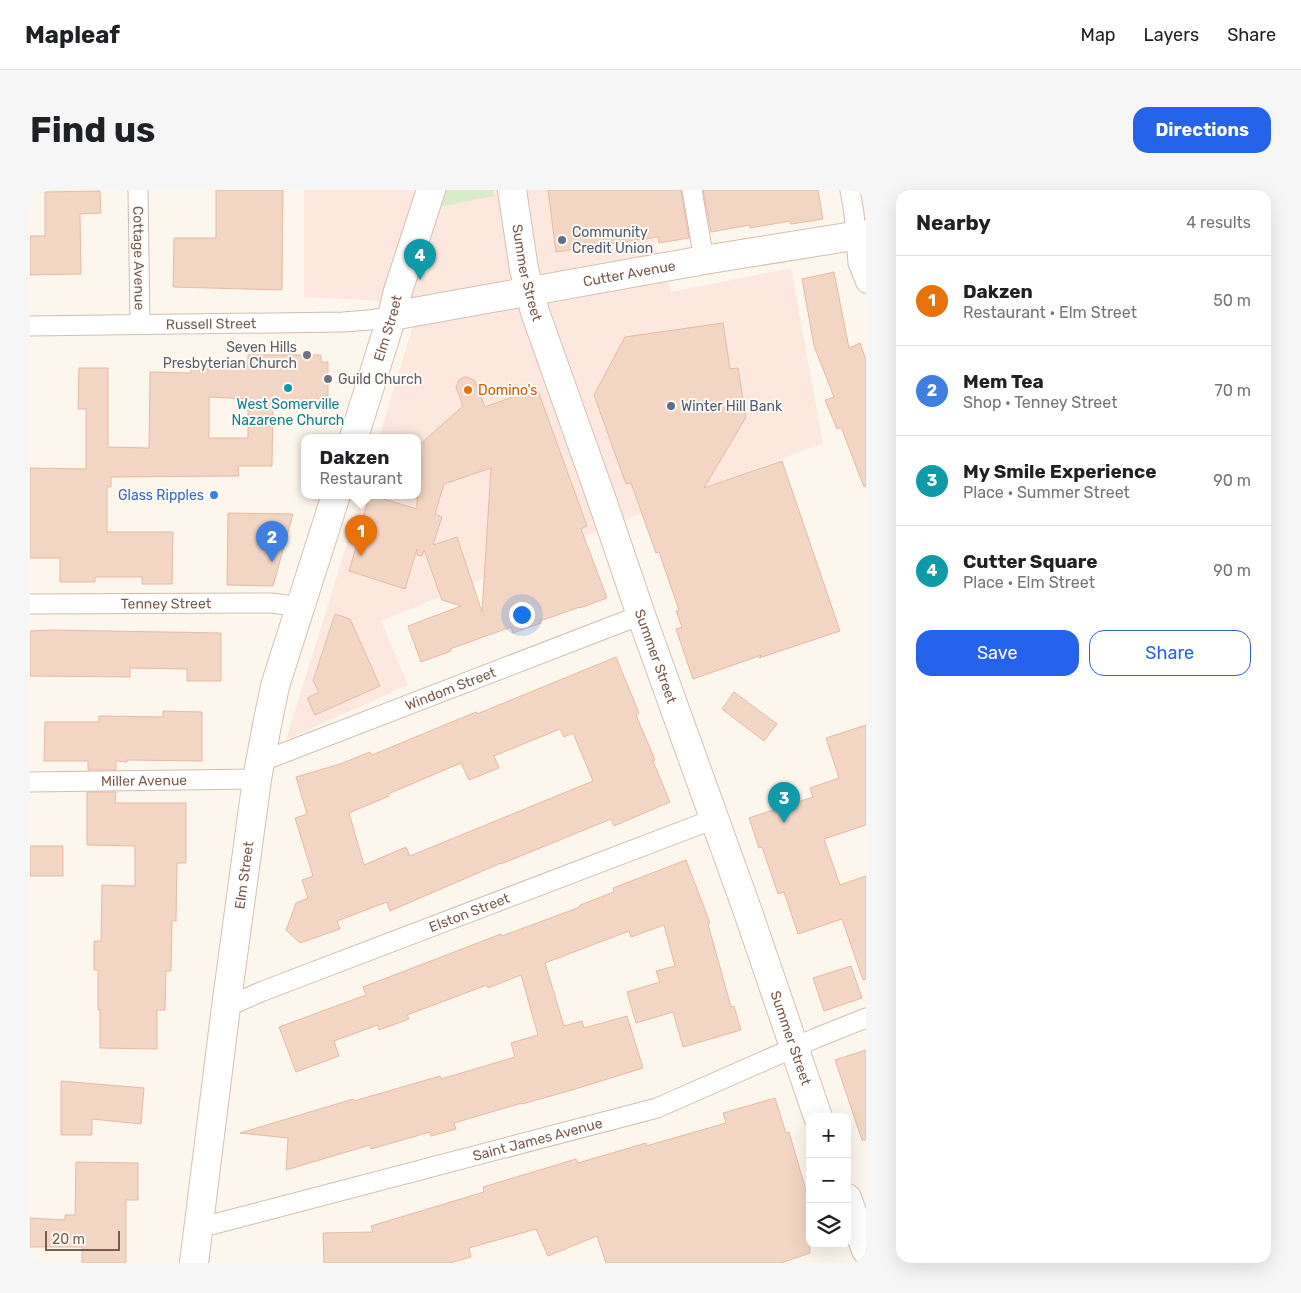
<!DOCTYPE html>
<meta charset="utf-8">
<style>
:root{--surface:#fff;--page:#f6f6f6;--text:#202124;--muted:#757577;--line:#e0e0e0;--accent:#2563eb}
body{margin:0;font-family:Rubik,sans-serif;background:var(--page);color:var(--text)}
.controls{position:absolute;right:15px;bottom:15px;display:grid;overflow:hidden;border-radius:10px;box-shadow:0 5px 20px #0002}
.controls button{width:45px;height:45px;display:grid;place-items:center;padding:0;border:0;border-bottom:1px solid var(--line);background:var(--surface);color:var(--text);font:25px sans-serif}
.scale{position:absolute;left:15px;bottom:12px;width:75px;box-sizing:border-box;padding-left:5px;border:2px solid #7a5c4d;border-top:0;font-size:14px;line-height:18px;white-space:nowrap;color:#7a5c4d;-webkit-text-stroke:4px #fffaf3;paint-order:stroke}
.you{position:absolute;left:491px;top:424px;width:18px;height:18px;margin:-12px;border:4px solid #fff;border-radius:50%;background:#1a73e8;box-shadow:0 0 0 8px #1a73e833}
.badge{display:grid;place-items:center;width:32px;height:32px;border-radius:50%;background:var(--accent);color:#fff;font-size:16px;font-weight:700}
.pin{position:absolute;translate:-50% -41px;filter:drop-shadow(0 1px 2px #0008)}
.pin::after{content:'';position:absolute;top:26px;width:18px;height:15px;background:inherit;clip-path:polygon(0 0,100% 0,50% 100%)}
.popup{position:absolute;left:271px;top:244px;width:120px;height:65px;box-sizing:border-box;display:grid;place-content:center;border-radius:10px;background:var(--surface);filter:drop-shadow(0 1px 4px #0005);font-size:16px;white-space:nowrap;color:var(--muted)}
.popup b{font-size:19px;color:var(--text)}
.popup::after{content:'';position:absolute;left:50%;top:100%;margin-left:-10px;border:10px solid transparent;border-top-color:var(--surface)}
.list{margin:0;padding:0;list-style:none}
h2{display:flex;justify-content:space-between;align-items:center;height:65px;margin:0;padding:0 20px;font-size:21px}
h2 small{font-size:16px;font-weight:400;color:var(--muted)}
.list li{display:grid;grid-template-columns:32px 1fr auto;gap:15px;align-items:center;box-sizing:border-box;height:90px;padding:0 20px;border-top:1px solid var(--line)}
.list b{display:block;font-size:19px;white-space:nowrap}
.list p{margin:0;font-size:16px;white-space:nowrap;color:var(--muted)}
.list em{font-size:16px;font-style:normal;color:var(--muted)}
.actions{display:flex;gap:10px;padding:15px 20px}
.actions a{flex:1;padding:11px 0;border:1px solid var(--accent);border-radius:15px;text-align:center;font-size:18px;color:var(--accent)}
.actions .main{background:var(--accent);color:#fff}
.icon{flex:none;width:28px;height:28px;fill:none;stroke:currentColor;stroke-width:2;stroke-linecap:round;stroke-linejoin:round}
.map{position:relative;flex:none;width:836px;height:1073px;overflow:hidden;border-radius:15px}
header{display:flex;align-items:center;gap:30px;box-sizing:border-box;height:70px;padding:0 25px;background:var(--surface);border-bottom:1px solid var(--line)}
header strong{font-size:24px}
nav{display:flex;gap:28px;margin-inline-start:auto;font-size:18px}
.intro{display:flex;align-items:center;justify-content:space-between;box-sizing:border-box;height:120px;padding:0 30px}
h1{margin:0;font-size:35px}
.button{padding:12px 22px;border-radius:15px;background:var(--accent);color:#fff;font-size:18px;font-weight:700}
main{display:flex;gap:30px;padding:0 30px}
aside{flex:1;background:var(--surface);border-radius:15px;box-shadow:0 5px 20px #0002}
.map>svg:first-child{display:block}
.commercial{fill:#fde8e0}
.green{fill:#d8ecc9}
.building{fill:#f3d5c3;stroke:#e6bba3;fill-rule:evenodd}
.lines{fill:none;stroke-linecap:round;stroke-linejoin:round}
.minor-casing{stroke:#d1beb0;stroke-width:21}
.secondary-casing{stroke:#d6c0b0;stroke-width:30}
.minor{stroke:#fff;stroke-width:19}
.secondary{stroke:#fff;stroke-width:28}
.service-dot{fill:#5c6f8a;stroke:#fffaf3;stroke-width:2}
.worship-dot{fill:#6b7280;stroke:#fffaf3;stroke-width:2}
.culture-dot{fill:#0f9aa8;stroke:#fffaf3;stroke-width:2}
.food-dot{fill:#e8710a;stroke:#fffaf3;stroke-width:2}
.shop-dot{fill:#3f7fe0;stroke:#fffaf3;stroke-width:2}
.labels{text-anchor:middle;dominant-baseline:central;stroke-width:4;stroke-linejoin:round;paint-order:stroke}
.service-label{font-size:14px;fill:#4e5e75;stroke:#fffaf3;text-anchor:start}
.street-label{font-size:14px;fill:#7a5c4d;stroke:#fffaf3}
.worship-label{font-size:14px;fill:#5b616d;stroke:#fffaf3;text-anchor:end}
.food-label{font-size:14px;fill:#c56008;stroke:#fffaf3;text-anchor:start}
.culture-label{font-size:14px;fill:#0d838f;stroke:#fffaf3}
.shop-label{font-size:14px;fill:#366cbe;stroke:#fffaf3;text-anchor:end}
</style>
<header>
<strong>Mapleaf</strong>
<nav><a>Map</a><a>Layers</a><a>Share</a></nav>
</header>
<div class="intro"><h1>Find us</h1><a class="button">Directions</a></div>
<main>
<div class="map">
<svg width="836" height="1073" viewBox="0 0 836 1073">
<rect width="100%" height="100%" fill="#fdf6ec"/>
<!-- commercial -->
<path class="commercial" d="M274 0H618L625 55 641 102 761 78 793 253 592 331 351 431 378 495 256 550 332 305H387V247H349L390 113 274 107Z"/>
<!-- green -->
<path class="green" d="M416 0H463L464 6 409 17Z"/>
<!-- building -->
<g class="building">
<path d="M186 0H253L252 100 143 97 144 48H186Z"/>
<path d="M518 0H651L659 48 629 53 628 47 526 62Z"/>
<path d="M673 0H788L793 29 761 34 760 31 720 38V35L681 42Z"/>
<path d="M70 1 71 23 50 24 51 84 0 85V46H15V2Z"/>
<path d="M804 82 819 158 830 153 836 170V296L834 297 811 237 807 239 795 210 804 207 784 156 772 89Z"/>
<path d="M693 133 700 179 708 178 716 227 674 298 752 271 810 441 729 468 732 465 663 489 646 439 652 437 646 421 649 420 629 362 626 363 601 293 596 294 564 205 595 147Z"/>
<path d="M218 165H291V172H298V206H292V214H243L242 276H208L209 286 81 287V297H77V342H143L142 394H112V387H65V392H30V368H0V278L56 279V219H48L49 178H78V257L119 258 120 182 161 183V175L218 176ZM179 207 218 209V248H179Z"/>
<path d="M434 187H438L445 191 455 217 507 198 557 336 551 339 577 408 550 418V417L510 431 511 433 483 443 481 437 420 459 421 461 391 472 378 436 431 416 412 410 394 360 392 366 387 365V359L375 399 319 381 333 334 331 333 340 305 387 319V257L433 216 426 197 429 190ZM461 278 452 422 427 347 403 355 412 327 405 324 414 294Z"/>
<path d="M198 323 263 324 243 396 197 395Z"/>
<path d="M305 424 320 429 350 496 285 525 277 508 289 502 283 491Z"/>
<path d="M23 440 191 443V491H157V479L100 478V487L0 486V441Z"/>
<path d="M586 467 609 523 606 525 625 570 623 571 640 612 584 636 581 629 471 674V673L360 721 357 712 307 731 310 739 270 753 256 740 266 713 278 708 272 690 283 686 265 628 277 624 266 587 310 574 340 562 342 565 446 522 447 524ZM530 539 534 547 543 543 563 591 380 666 376 657 334 675 319 623 359 606 358 604 431 573 439 590 469 578 464 566Z"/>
<path d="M704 502 747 534 734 551 692 519Z"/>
<path d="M133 521 172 522V571L97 570V572L86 571V580H58V571H14L15 532H69V526L133 527Z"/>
<path d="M836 535V635L794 649 810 695 836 686V789L833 790 812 729 768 744 754 702 748 704 732 657 729 658 719 628 783 607 780 598 809 588 796 548Z"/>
<path d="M57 602H86L85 613H156V673H147L146 731H142L141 781H136L135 820H127V859L70 858V820H68V780H64V751H71L72 695 105 696V656L57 655Z"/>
<rect x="0" y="656" width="33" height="30"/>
<path d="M656 670 680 733 678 734 701 817 704 816 711 840 653 857 643 822 606 833 597 802 630 792 626 781 645 776 634 735 601 747 599 741 515 773 534 836 552 831 554 838 597 826 613 878 542 900 492 914V913L424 933 426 939 401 946 400 942 341 959 340 955 256 980 258 948 210 943 323 909 324 911 410 886 411 889 485 867 481 853 508 845 491 785 458 798 457 795 377 825 379 829 349 840 348 835 304 851 309 866 266 882 249 837 336 805 333 797 471 744 472 746 550 717V715L584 702 583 698Z"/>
<path d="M821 776 832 808 794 821 783 788Z"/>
<path d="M836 860V950H832L805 870Z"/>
<path d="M31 891 114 898 111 934 62 929V945H31Z"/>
<path d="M745 908 756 943 759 942 780 1014V1063L751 1073H576L567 1046 518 1066 506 1039 439 1058 441 1067 420 1073H294L293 1043 343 1042 341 1036 454 1002 453 997 546 969 548 973 616 953V956L696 933 693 923Z"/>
<path d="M46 972 108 973V1010H96V1073H52V1057H0V1028L35 1030V1025H45Z"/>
</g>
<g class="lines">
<!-- minor casing -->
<g class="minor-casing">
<g id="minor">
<path id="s1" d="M108 0 110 134"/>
<path d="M662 0 674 70"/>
<path d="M820 0 824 23 828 73 836 93"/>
<path id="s2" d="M0 136 313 132 339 130 362 126"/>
<path id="s3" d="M0 414 241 413 271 417"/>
<path id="s4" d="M230 572 611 425"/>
<path id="s5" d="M0 592 227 589"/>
<path id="s6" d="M196 817 233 801 684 629"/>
<path id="s7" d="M169 1038 627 918 786 848 836 828"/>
</g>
</g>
<!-- secondary casing -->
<g class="secondary-casing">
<g id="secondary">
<path id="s8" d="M482 0 494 79 505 122 574 316 611 425 718 722 788 927"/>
<path id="s9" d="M362 126 674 70 836 44"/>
<path id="s10" d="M324 247 362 126 368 101 401 0"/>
<path d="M817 1008 836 1060"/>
<path id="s11" d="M164 1073 196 817 227 589 237 535 245 496 306 305"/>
</g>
</g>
<!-- minor -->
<use href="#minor" class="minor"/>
<!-- secondary -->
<use href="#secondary" class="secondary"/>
</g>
<!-- markers -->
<g class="service-dot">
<circle cx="532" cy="50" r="5"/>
<circle cx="641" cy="216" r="5"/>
</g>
<g class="worship-dot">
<circle cx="277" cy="165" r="5"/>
<circle cx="298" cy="189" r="5"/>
</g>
<circle class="culture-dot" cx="258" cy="198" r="5"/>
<circle class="food-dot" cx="438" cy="200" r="5"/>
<circle class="shop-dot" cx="184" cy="305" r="5"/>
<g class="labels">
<!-- service labels -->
<g class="service-label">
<text x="542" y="42">Community<tspan x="542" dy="16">Credit Union</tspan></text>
<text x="651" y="216">Winter Hill Bank</text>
</g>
<!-- street labels -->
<g class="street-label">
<text stroke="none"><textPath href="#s1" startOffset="68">Cottage Avenue</textPath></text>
<text stroke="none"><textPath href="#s8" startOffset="84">Summer Street</textPath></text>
<text stroke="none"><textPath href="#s9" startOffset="241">Cutter Avenue</textPath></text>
<text stroke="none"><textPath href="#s2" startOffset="181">Russell Street</textPath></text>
<text stroke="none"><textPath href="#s10" startOffset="114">Elm Street</textPath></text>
<text stroke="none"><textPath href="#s3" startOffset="136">Tenney Street</textPath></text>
<text stroke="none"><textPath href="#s8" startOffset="489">Summer Street</textPath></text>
<text stroke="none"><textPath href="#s4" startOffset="204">Windom Street</textPath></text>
<text stroke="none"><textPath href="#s5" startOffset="114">Miller Avenue</textPath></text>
<text stroke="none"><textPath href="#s11" startOffset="391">Elm Street</textPath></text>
<text stroke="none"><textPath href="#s6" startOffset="261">Elston Street</textPath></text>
<text stroke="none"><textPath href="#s8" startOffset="894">Summer Street</textPath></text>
<text stroke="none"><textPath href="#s7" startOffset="350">Saint James Avenue</textPath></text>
</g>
<!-- worship labels -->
<g class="worship-label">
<text x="267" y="157">Seven Hills<tspan x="267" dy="16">Presbyterian Church</tspan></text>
<text x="308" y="189" text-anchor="start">Guild Church</text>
</g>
<!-- food labels -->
<g class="food-label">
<text x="448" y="200">Domino's</text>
</g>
<!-- culture labels -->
<g class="culture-label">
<text x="258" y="214">West Somerville<tspan x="258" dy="16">Nazarene Church</tspan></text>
</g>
<!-- shop labels -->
<g class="shop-label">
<text x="174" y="305">Glass Ripples</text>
</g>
</g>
</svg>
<div class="controls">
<button>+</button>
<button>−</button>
<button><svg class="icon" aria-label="layers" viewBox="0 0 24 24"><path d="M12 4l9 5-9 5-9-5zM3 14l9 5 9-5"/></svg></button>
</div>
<div class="scale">20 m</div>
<div class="you"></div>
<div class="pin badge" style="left:331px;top:366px;background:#e8710a">1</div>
<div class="popup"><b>Dakzen</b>Restaurant</div>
<div class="pin badge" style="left:242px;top:372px;background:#3f7fe0">2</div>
<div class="pin badge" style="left:754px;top:633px;background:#0f9aa8">3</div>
<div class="pin badge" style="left:390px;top:90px;background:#0f9aa8">4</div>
</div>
<aside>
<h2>Nearby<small>4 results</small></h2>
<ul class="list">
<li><span class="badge" style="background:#e8710a">1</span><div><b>Dakzen</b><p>Restaurant · Elm Street</p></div><em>50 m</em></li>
<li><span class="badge" style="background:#3f7fe0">2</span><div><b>Mem Tea</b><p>Shop · Tenney Street</p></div><em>70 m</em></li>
<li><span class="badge" style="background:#0f9aa8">3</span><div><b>My Smile Experience</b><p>Place · Summer Street</p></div><em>90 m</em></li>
<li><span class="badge" style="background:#0f9aa8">4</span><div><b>Cutter Square</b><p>Place · Elm Street</p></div><em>90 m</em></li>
</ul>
<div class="actions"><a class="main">Save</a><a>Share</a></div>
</aside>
</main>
